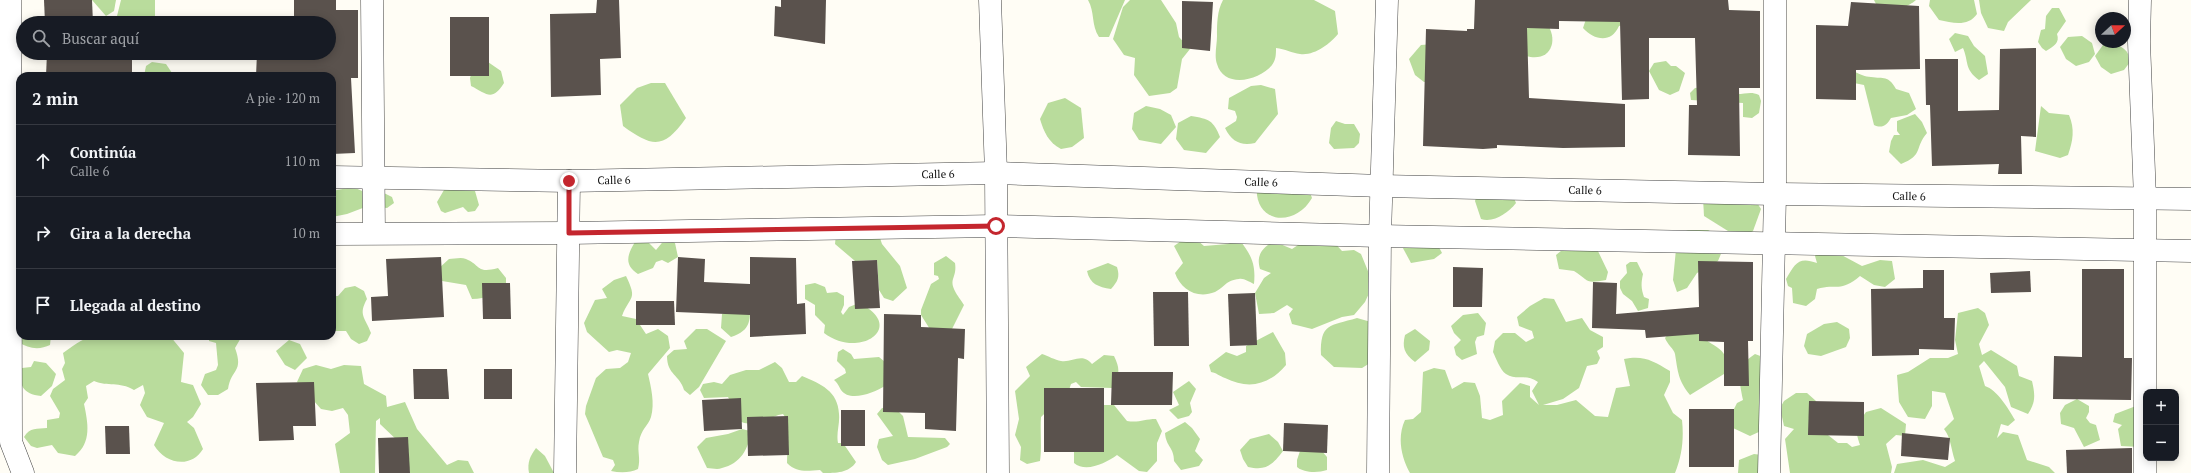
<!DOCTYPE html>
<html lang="es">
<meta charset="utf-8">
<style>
:root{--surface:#171b24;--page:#20242c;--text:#f1f3f6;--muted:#9ea1a6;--line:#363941}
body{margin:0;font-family:"PT Serif",serif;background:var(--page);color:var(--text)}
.controls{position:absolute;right:12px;bottom:12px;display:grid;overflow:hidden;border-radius:8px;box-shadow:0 2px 10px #0003}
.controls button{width:36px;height:36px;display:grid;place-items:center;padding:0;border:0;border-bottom:1px solid var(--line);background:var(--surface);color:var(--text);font:20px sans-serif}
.compass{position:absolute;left:2095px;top:12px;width:36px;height:36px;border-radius:50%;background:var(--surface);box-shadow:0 2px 10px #0003;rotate:69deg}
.stop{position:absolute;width:12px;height:12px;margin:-9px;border:3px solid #c4262e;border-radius:50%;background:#fff}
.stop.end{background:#c4262e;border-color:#fff;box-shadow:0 1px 4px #0008}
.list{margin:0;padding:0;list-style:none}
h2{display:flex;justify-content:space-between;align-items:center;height:52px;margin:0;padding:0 16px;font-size:17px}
h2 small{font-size:13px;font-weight:400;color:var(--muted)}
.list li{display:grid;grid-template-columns:26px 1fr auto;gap:12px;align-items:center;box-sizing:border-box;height:72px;padding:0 16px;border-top:1px solid var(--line)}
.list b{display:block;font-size:15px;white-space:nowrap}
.list p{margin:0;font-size:13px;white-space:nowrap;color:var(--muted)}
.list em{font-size:13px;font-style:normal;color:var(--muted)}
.icon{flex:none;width:22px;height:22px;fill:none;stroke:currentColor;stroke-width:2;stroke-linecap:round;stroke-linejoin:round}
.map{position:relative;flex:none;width:2191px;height:473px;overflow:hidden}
.search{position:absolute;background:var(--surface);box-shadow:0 2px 10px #0003;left:16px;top:16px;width:320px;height:44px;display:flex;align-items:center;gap:10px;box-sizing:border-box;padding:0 14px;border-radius:22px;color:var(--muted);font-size:15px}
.panel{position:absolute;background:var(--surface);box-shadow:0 2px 10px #0003;left:16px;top:72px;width:320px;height:268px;border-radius:12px}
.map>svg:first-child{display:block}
.forest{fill:#b9dc9c}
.building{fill:#5a524d}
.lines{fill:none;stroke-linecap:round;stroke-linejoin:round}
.minor-casing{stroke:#444;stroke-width:23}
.minor{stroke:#fff;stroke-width:22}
.route{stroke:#c4262e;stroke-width:5}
.labels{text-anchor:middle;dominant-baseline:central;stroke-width:4;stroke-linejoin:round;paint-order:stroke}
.street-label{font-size:11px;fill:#111;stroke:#fff}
</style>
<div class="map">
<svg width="2191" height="473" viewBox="0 0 2191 473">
<rect width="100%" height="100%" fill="#fffdf5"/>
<!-- forest -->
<g class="forest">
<path d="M92 0H116L114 11 106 16Z"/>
<path d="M121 0H155V16L147 23H127L117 16Z"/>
<path d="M1088 0H1125L1109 37H1099C1091 25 1095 12 1088 0Z"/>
<path d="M1130 0H1161L1176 23 1179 37 1190 49 1182 59 1177 88 1170 93 1149 96 1134 75 1135 58 1124 55 1113 39 1123 7Z"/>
<path d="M1223 0H1314L1335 11 1338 34C1330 44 1314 56 1300 54 1292 53 1285 49 1276 48 1276 54 1276 60 1272 65 1259 81 1224 89 1217 64 1214 56 1217 45 1217 36 1217 24 1217 11 1223 0Z"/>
<path d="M1874 0H1916C1903 11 1892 10 1877 6Z"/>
<path d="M1930 0H1974L1977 14C1968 27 1953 23 1939 20L1929 6Z"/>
<path d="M1979 0H2031L2008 22 2004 31 1988 28 1981 13Z"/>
<path d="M2052 8H2059L2066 21 2057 34C2060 43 2054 46 2046 51L2042 48 2038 42 2041 30 2045 29 2046 16Z"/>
<path d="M1599 14 1628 24 1619 26C1611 44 1594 40 1583 28L1586 19Z"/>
<path d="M1546 22C1560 41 1550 63 1526 56L1525 23Z"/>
<path d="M1955 33 1968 36 1974 46 1985 56 1988 74 1979 80C1964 69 1969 62 1963 48L1955 52 1949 39Z"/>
<path d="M2082 36 2092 43 2095 54 2089 62 2076 66 2066 59 2060 47 2068 37Z"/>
<path d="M1434 44 1436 82H1424L1415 75 1409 59 1421 45Z"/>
<path d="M2110 44C2122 45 2129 50 2130 62L2124 70 2111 74 2101 67 2095 56 2103 45Z"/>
<path d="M1666 61 1671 66H1676L1685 73 1679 91 1670 95 1659 90 1649 71 1654 63Z"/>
<path d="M152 62 166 64 174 76H144L146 66Z"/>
<path d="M488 62 501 71 504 83C492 102 487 94 471 86L470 78 474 66Z"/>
<path d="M1855 72C1860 74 1865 77 1871 77 1884 79 1888 75 1896 89L1909 93 1916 109 1907 115 1891 118C1887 125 1882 129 1874 125L1864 85 1854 83Z"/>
<path d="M651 83H665L686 118C664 149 653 148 623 126L620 105 637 88Z"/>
<path d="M1261 85 1275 89 1278 114 1255 143C1241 146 1232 142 1225 128L1236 121 1237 117 1235 111 1228 109 1229 98 1251 86Z"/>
<path d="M1702 87C1714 89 1726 93 1737 94 1746 94 1751 91 1759 95L1761 101 1759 113 1752 118 1743 117V103L1691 100 1690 93 1695 88Z"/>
<path d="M1065 98 1081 108 1084 138 1072 147 1061 149C1048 142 1044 132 1040 119L1048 103Z"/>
<path d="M1146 106 1160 109 1171 115 1176 127 1161 144 1139 140 1132 129 1134 113Z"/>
<path d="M2041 106 2049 113 2069 115C2075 129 2073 141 2068 155L2060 158 2035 151Z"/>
<path d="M1915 114 1922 122 1927 133C1914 148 1924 155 1901 164L1889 152 1891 141 1894 135H1900L1897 131V121Z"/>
<path d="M1191 116C1209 119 1213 120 1220 137L1206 153 1184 150 1176 139 1178 123Z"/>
<path d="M1336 121 1345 124H1354L1360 134 1359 143 1354 148 1334 149 1329 143 1331 128Z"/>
<path d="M1257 185H1307L1312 198C1295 228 1253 224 1257 185Z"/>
<path d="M353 187 369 194 382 192 392 197 394 203 387 208 368 206 347 214 332 217V191Z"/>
<path d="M463 187 475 191 479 205 475 211 468 212 463 207 445 213 441 211 437 202 444 190Z"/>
<path d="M1479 189 1512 194 1516 203C1508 213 1494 223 1481 219L1475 201Z"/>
<path d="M1750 192 1761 209 1753 231 1745 236 1728 231 1704 216 1703 198Z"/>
<path d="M1688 230H1708L1720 236 1723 249 1718 261 1697 273 1687 288 1677 292 1673 280 1677 239 1680 233Z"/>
<path d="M836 234 879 235 882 244 900 266 907 288 893 301 884 298 879 290 877 260 855 261 835 244Z"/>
<path d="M1432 234 1442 253 1434 259 1411 263 1398 239Z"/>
<path d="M666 238 675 243 678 257 668 263 662 260 656 262 653 268 638 274C624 265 627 255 635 242L649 243 656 250Z"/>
<path d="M1184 239 1197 240 1204 246 1228 244 1239 239C1251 255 1256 263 1254 284 1249 282 1244 278 1239 279 1226 280 1225 287 1215 292 1197 299 1181 290 1175 273L1183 263 1174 246Z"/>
<path d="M1332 240 1342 251 1354 250 1361 254 1370 276 1371 289 1365 302 1354 315 1342 317 1312 329 1292 324 1289 314 1293 309 1287 305 1274 313 1259 314 1255 293 1264 278 1271 273 1260 269C1256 255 1262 249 1273 241L1292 249 1301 243Z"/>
<path d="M1572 242 1597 249 1608 272 1606 280C1584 284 1590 281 1574 271L1559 269 1556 255Z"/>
<path d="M1821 244 1862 266 1880 260 1892 261 1895 279 1885 287 1874 285 1860 276C1840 293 1837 283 1817 289L1815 299 1806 306 1793 303 1792 288 1788 286 1786 279C1795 264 1798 256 1817 263L1815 256Z"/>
<path d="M946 256 955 263C956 270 955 273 953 279 950 288 960 298 964 305L952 329 933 334 921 315V310L931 284 939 279 938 276 934 275V263Z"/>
<path d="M449 259C454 259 461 257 466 259 481 265 476 274 498 268L506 278V284C495 294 487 299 472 299L466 285 442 281 438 269Z"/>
<path d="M1630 262H1637L1643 274C1641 283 1641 288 1644 297L1649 299 1648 308 1638 311 1632 301 1623 294 1620 288V281L1627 273 1626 265Z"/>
<path d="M1108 263 1117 267C1120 277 1118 281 1111 289 1098 287 1090 284 1087 271Z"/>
<path d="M626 276C638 301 630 295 622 316L636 319 646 334 658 329 668 336 670 348 648 374C651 387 655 403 651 417 648 426 641 429 639 442 637 452 641 458 638 469 630 473 620 473 611 471L615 465 613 460 603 457 585 414 586 406 596 378 606 369 620 368 628 362 631 353 617 350 609 352 587 332 584 323 595 300 607 298 602 289 614 280Z"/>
<path d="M815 283 825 287 827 293 837 292 844 296V305L841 312 843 315 849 307 859 303C908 327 859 360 824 333L825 325 815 315V305L805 299V285Z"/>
<path d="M355 286 364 291 367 299C358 315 365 317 371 333L367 341 359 344 351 339 346 331H332V296H338L345 288Z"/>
<path d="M1544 298 1554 299 1566 322 1582 318 1590 330 1603 337V347L1597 351 1600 358 1597 364 1587 366 1579 388 1563 399 1543 405H1557L1576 400 1595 416 1608 417 1616 388 1630 386 1624 359C1644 355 1653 361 1670 371V382L1664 395 1673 413 1682 420C1684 439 1682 456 1675 473H1410C1401 457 1397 437 1405 420L1413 419 1421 412 1423 372 1434 368 1445 370 1452 389 1464 382 1475 383 1480 396 1482 418 1490 420 1503 415 1502 401 1520 383 1530 386V397L1539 405 1532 391 1538 382C1525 373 1516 381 1506 374 1500 370 1496 358 1493 352L1495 341 1503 333H1515L1526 342 1534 338 1532 331 1519 326 1517 317 1530 306Z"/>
<path d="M750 301C750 320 752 330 731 337L721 328 722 314Z"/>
<path d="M1978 308 1985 313 1989 325 1979 344 1982 355 1991 350 2017 366 2019 376 2032 381C2035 394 2036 402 2028 414L2011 407 2005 387 1984 361 1979 366 1985 386C1997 390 2008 408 2015 420L2008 426 2001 424 1997 438 2003 432 2018 435 2027 460 2049 467 2055 473H1894L1897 464 1923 460 1945 467 1955 461C1951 449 1951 438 1944 429L1954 419 1945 393 1932 391V406L1925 419 1908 417 1899 402 1897 375 1908 372 1930 358H1948L1958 354 1955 340 1958 313Z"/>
<path d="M1478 313 1486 323 1484 335 1477 337 1475 342 1477 354 1462 360 1456 355 1454 347 1461 340 1454 333 1451 326 1463 315Z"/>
<path d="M1357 318 1371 322 1370 363 1362 368 1334 367 1321 355C1320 323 1330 326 1357 318Z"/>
<path d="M1689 321C1694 327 1700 336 1706 340 1722 351 1730 352 1724 374L1690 395C1678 380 1678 372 1675 354 1674 349 1667 344 1665 338L1674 327Z"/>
<path d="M1837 322 1849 329 1850 338 1846 347 1821 356 1808 354 1804 346 1807 334 1824 324Z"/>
<path d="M696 329H707L726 341 699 387 690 395 684 390C680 375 667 375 667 356L674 350 687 349 684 341Z"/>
<path d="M1415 329 1430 341 1429 350 1415 362C1404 354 1402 347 1405 335Z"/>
<path d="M1273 332 1285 353 1286 365C1269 385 1249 390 1225 378 1219 376 1217 373 1211 372L1209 365 1226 352 1237 356 1246 352V346Z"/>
<path d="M20 336H51L50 345C40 350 28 349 19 342Z"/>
<path d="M117 336H170L184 353 181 382 193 385 201 404 193 417 187 422 194 428 203 449C191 469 165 464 154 445L164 423 147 417 140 405 145 393 143 385 134 390C119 381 108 387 94 381L86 386 88 398 84 404C88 423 92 442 75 456L58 453 52 445 37 448 31 446 24 437C30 427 37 429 47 428V420L59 418 60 413 50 396 53 389 65 380 62 369 65 363 63 353C85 337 88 334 115 340L118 337Z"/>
<path d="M209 336H242L235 348C244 373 231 368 228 389L218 395H208L201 385 205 374 216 370 218 365 216 343 209 341Z"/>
<path d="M289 340 300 344 307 358 295 370 285 365 276 351Z"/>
<path d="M843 349 851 354 854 359 879 357 885 362V386C875 392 850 403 841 390 839 387 838 383 834 380L846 373 845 369 837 361 838 352Z"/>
<path d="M1042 354C1048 356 1055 360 1061 361 1072 363 1082 352 1092 364L1104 355 1114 356C1121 370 1119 375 1112 388L1081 387 1076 382 1071 384 1069 390 1041 417C1040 432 1042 447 1040 461L1027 464 1020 460 1021 447 1015 435 1019 419 1015 391 1030 376 1026 367Z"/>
<path d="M1755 354 1763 357 1761 431 1750 436 1733 428 1728 421 1737 403 1743 400C1739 379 1735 367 1755 354Z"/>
<path d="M34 361 46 363 56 374 52 386 41 396C23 394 18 385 22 368L31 367Z"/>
<path d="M775 362 782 368 789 382H796L802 376C821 384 838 391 839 414 840 424 836 433 838 443H843L856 462C849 473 836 473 823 473L820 470C807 471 797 473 787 463L788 421 783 414C771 416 749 430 739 420 735 415 732 404 728 397L704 398 700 390 703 384 714 382 722 384 730 375 746 370H759Z"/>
<path d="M316 365 331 369 344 365 361 366 364 384 386 396 387 407 405 402 417 429 447 465 458 460 468 461 474 473H410L400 443 380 424V418L376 421 375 473H340L335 444 350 433 348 415 343 408 332 411 321 409 297 382 303 369Z"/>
<path d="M1189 381 1196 389 1190 403 1192 412 1189 416 1178 419 1169 410 1179 405 1173 392Z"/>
<path d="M1796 393H1807L1816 401 1828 435 1838 443H1847L1852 447 1860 445C1854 428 1856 426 1866 412L1881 408 1906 424 1905 436 1896 435 1886 444 1892 467 1891 473H1790L1785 439 1794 429 1784 426 1780 408 1784 401Z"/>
<path d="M2077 399 2089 406V412L2086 418 2090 423 2096 425 2100 440 2084 447 2074 428 2061 424 2060 413 2065 405Z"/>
<path d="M1104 405H1114L1127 421C1139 423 1144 419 1156 419L1162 431 1157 443V461L1147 472 1139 471 1117 455C1106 463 1086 473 1074 463V452L1082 446Z"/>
<path d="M2136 406 2140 447 2121 446 2118 429 2122 425 2113 422 2115 414Z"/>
<path d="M894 407 903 416 908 437 945 438 950 444 947 447 915 459 888 465 882 460 877 447 879 439 893 436 877 414 882 408Z"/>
<path d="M1185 422 1192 428 1200 439 1195 451 1203 460 1199 466 1181 470 1174 461C1174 447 1166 447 1165 433Z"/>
<path d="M742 429 750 431C750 448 740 464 722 468 717 470 712 468 707 468L697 447 706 438 728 434Z"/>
<path d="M1269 434 1278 442 1283 451C1272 465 1267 471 1248 467L1243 459 1240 450 1250 439Z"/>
<path d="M536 448 545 456 554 473H529C527 463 530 456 536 448Z"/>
<path d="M1301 448 1321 450 1327 457V470C1318 473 1304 473 1297 467V460Z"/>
<path d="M1754 454 1762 455 1775 473H1738L1739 460Z"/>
</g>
<!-- building -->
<g class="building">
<path d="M44 0H92L93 23H45Z"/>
<path d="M294 0H336V10H358V78H351L355 153 332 154V76H256L257 53H329V23H294Z"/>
<path d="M597 0H619L621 58 600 59 601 95 551 97 550 14 596 13Z"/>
<path d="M781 0H826L825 44 774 36 775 6 781 7Z"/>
<path d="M1475 0H1728L1729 10 1760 11V88H1739L1740 156 1688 155 1689 105H1697L1695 38H1649V99L1622 100 1620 22 1559 21V29L1527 28 1529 98 1625 104V147L1563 148 1497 145V148L1483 149 1423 146 1426 29 1467 31V29H1474Z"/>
<path d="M1182 1 1213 2 1210 51 1182 48Z"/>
<path d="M1851 2 1919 6 1920 69 1856 70V100L1816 99V25L1848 26Z"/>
<rect x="450" y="17" width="39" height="59"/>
<path d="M2036 48V137L2021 136 2022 174H1998L1999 164 1932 166 1930 105H1926L1925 59H1958V111L1999 110 2000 49Z"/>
<path d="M47 53H132V76H46Z"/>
<path d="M441 257 444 317 372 321 371 297 388 296 386 259Z"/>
<path d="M678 257 705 259 704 282 750 284V257L796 258 797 304 805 303 806 334 750 337V315L676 312Z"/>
<path d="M877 260 880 308 855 309 852 261Z"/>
<path d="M1698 261 1753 262V341H1748L1749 386H1724V342L1699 341V334L1646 338 1645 330 1592 328 1593 282 1617 283 1616 314 1699 307Z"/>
<path d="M1453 267 1483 268 1482 307H1453Z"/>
<path d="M2082 269H2124V358H2132L2131 400 2053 399 2054 356 2082 357Z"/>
<path d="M1923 270H1944V318H1955L1954 350 1919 349V355L1872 356 1871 289 1923 288Z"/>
<path d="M2030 271 2031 292 1991 293 1990 273Z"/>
<path d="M482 283H510L511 319H483Z"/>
<path d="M1153 292H1188L1189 346H1154Z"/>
<path d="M1255 293 1257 345 1230 346 1228 294Z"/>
<path d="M636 301H674L675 325H636Z"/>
<path d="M884 314 921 315V327L965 329 964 359 958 358 956 431 925 429V413L883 412Z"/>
<path d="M413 369H447L449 399H414Z"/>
<rect x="484" y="369" width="28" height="30"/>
<path d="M1112 372H1173L1172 405H1111Z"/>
<path d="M314 382 316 426H293L294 440 259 441 256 383Z"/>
<rect x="1044" y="388" width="60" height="64"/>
<path d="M741 398 742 429 704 431 702 400Z"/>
<path d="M1809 401 1864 402V436L1808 435Z"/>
<rect x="1689" y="409" width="45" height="58"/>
<rect x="841" y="410" width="24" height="36"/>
<path d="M788 416 789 455 748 456 747 417Z"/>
<path d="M1284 423 1328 425 1327 453 1283 451Z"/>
<path d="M105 426H129L130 454H106Z"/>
<path d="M1902 433 1950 438 1948 460 1901 456Z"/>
<path d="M408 437 410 473H379L378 438Z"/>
<path d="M2132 448V473H2067L2066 450Z"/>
</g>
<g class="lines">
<!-- minor casing -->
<g class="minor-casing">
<g id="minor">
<path d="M10 0 11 442 23 473"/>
<path d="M372 0 374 233"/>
<path d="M990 0 996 173 998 473"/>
<path d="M2140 0 2139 42 2145 199V473"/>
<path d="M332 177 569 181 996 173 1382 186 1775 194 2191 199"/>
<path d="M332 234 569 233 996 226 1380 236 2191 251"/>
<path d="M565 473 569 181"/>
<path d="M1378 473 1380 236 1387 0"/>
<path d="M1769 473 1775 194V0"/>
</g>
</g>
<!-- minor -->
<use href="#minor" class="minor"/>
</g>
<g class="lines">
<!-- route -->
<path class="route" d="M569 181V233L996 226"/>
</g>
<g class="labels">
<!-- street labels -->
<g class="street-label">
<text transform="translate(938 174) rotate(-1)">Calle 6</text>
<text transform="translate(614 180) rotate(-1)">Calle 6</text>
<text transform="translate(1261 182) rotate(2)">Calle 6</text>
<text transform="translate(1585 190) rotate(1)">Calle 6</text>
<text transform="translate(1909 196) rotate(1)">Calle 6</text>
</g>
</g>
</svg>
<div class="controls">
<button>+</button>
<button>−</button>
</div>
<svg class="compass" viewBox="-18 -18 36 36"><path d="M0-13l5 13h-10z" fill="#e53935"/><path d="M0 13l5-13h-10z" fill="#9ea1a6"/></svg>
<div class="stop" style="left:996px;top:226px"></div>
<div class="stop end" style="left:569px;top:181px"></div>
<div class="search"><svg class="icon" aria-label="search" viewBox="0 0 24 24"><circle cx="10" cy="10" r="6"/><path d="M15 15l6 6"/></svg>Buscar aquí</div>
<section class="panel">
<h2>2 min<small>A pie · 120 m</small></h2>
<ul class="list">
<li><svg class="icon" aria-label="ahead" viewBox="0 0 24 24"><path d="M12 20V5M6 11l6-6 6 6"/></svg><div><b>Continúa</b><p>Calle 6</p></div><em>110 m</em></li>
<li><svg class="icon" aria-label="right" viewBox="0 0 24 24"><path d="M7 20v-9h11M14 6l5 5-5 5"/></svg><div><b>Gira a la derecha</b></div><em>10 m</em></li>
<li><svg class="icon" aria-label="arrive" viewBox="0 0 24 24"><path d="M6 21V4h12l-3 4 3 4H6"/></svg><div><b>Llegada al destino</b></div></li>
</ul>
</section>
</div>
